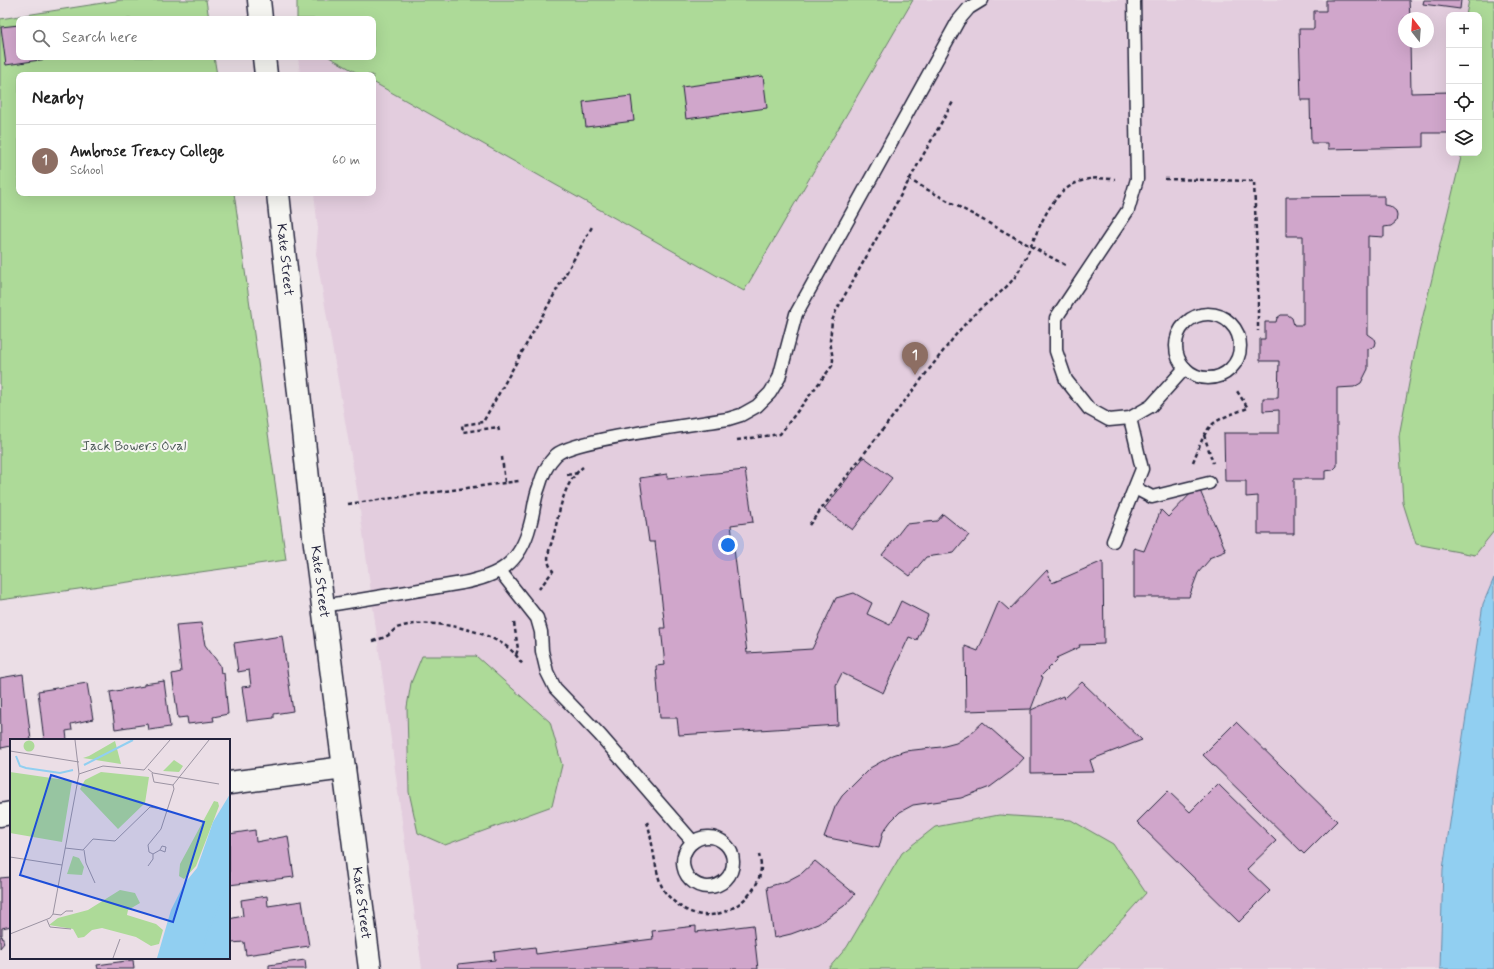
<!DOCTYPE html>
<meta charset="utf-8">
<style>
:root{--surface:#fff;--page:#f6f6f6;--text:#222;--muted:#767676;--line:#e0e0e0;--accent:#c8321e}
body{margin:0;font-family:Mynerve,sans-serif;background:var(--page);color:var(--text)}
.controls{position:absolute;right:12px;top:12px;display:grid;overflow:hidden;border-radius:8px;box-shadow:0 4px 16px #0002}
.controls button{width:36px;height:36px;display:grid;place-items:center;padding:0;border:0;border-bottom:1px solid var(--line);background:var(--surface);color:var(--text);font:20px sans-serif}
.compass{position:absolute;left:1398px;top:12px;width:36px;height:36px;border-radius:50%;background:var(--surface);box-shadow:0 4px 16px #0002;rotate:343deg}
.you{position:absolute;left:728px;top:545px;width:14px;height:14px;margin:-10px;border:3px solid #fff;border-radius:50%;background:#1a73e8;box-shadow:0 0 0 6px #1a73e833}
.badge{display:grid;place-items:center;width:26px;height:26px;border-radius:50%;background:var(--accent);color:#fff;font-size:13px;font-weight:700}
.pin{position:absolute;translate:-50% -33px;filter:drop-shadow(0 1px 2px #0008)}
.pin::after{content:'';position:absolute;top:21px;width:14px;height:12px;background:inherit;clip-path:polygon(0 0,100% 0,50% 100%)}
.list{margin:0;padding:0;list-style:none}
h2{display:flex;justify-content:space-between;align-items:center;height:52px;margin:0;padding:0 16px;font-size:17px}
h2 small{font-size:13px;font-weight:400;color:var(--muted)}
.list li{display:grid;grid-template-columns:26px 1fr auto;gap:12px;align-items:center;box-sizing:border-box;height:72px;padding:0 16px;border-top:1px solid var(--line)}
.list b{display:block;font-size:15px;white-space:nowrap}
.list p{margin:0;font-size:13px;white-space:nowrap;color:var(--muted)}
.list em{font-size:13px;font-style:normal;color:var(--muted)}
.icon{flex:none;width:22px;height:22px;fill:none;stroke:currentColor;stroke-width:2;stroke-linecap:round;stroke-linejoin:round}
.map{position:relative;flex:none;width:1494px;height:969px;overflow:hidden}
.search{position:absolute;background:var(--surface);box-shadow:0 4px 16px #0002;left:16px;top:16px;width:360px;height:44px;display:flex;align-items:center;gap:10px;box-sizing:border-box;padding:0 14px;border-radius:8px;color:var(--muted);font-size:15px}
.panel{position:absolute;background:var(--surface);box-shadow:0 4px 16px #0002;left:16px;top:72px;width:360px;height:124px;border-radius:8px}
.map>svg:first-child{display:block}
.built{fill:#e3cdde;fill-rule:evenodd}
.green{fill:#adda98;stroke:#687e6a}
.water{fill:#91cff1;stroke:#658aa8}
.building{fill:#d0a6cb;stroke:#22223b}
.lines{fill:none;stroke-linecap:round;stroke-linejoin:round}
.lane-casing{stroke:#22223b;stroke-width:15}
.street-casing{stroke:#22223b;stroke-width:25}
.secondary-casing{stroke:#22223b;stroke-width:25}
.path{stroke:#22223b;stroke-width:2.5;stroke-dasharray:4 3;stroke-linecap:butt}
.lane{stroke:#f6f6f2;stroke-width:12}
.street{stroke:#f6f6f2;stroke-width:22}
.secondary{stroke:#f6f6f2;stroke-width:22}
.labels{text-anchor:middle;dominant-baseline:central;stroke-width:4;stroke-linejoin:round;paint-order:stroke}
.street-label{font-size:14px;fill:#22223b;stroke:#f6f6f2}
.park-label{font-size:14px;fill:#4c5957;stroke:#f6f6f2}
.inset-river{fill:none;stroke:#91cff1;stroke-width:2}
.inset-road{fill:none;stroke:#9b93a2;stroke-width:1}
.view{fill:#1d4ed8;fill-opacity:0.15;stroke:#1d4ed8;stroke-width:2}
.inset-edge{fill:none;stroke:#22223b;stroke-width:2}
</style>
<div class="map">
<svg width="1494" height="969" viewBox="0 0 1494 969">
<rect width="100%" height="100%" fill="#ebdee6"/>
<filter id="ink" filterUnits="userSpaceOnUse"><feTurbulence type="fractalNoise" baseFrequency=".025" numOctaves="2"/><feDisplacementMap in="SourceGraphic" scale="8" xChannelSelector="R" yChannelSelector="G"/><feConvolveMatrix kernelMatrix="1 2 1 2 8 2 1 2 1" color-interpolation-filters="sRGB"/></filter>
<g filter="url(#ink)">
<!-- built -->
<path class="built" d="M297 0H1494V578L1483 604 1443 869 1440 969H422L358 496 316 254 318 229 314 193H373V75H300L298 57H373V19H297ZM1449 15H1479V153H1449ZM1404 18H1428V42H1404Z"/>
<!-- green -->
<g class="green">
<path d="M122 0H206L209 19H19V57H214L217 75H19V193H234L286 560 0 600V19Z"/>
<path d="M297 0H913L744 291 373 82V75H361L329 57H373V19H297Z"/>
<path d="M1469 0H1494V531L1475 555 1416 544 1403 503 1399 436 1417 341 1462 153H1479V15H1466Z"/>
<path d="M422 656H476L550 722 562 765 552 806 445 845 418 833 409 792 407 707 411 683Z"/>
<path d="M999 815 1071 820 1113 844 1146 893 1077 969H828L847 947 902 853 935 827Z"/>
</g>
<!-- water -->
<path class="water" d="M1494 578V969H1440L1443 869 1483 604Z"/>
<!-- building -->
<g class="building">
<path d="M1326 0H1409L1410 18H1404V42H1410L1411 93 1449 92V133H1423V147L1328 149V143H1311L1310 100H1301L1299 29H1314V11H1326Z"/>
<path d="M1424 0H1461L1460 9 1423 4Z"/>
<path d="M19 25V57H60L6 65 1 27Z"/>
<path d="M763 76 767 108 686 119 682 87Z"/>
<path d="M631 96 634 121 586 127 583 102Z"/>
<path d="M1384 196V205L1390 206 1396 211 1397 216 1396 222 1391 226 1384 227V237L1368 236V334L1375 339 1376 342 1375 346 1368 349V369L1361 383 1354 387 1337 388V466L1333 470 1325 471V479H1294V534H1258V496L1246 497V481H1225L1224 433H1279V410L1263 411V398H1278L1279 361H1260V339H1265V322H1276L1277 318 1281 315H1288L1292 318 1294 325H1303V236H1286V197Z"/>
<path d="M864 457 892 478 852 530 824 509Z"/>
<path d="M745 470 753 522 731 525 747 653 812 649 836 598 854 593 872 603 867 614 890 625 901 601 928 615 917 640 909 637 883 693 842 673 836 685 838 725 679 735 677 718H660L656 666 665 665 661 628H665L655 542H649L640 478 667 474V478Z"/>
<path d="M1198 486 1226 551 1209 558 1210 559 1198 573 1189 597H1134V548L1144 551 1161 510 1168 517Z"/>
<path d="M943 514 969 535 954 553 926 557 910 576 882 555 906 524 937 521Z"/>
<path d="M1103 561 1104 644 1079 645 1080 647 1056 658 1058 659 1041 676 1043 677 1031 709 966 711 965 646 978 651 999 601 1009 610 1047 570 1052 583Z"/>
<path d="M201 623 205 645 220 665 221 674 224 673 228 714 213 717 214 721 188 724 187 717 178 718 172 674 181 672 176 625Z"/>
<path d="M282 636 293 711 274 714V718L247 721 242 687 251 686 249 670 238 672 234 643Z"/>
<path d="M23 674 31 740H11V746L1 748 0 678Z"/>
<path d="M164 681 170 727 149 730 148 724 115 729 110 692 144 686V684Z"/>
<path d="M1082 682 1142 740 1090 760 1094 772 1031 773V710L1063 696 1064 699Z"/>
<path d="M87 683 93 719 71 724 72 730 66 731 67 740H44L38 691Z"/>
<path d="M983 722 1024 758 1013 770 990 787 961 798 913 805 900 812 891 821 883 832 879 848 824 837 835 807 842 796 870 768 893 755 905 751 941 747 956 743 969 735Z"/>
<path d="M1236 722 1337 821 1304 854 1203 755Z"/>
<path d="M1218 784 1276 841 1247 869 1270 891 1239 922 1137 822 1168 791 1190 812Z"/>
<path d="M255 830 256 842 288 836 294 877 229 885V834Z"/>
<path d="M815 861 855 894 844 906 818 924 791 934 774 938 767 887 787 881 802 873Z"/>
<path d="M11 877V926L2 928V935H0V878Z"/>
<path d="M267 896 268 906 302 901 309 946 246 955 244 942 231 943 229 919 243 916 241 900Z"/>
<path d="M753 925 758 969H459L458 964 495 960 494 952 535 947 536 954 653 939 652 931 696 926V932Z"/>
<path d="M2 936 4 943 0 948V937Z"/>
<path d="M133 960 134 969H98L97 965Z"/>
<path d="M305 960 306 969H269V965Z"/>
</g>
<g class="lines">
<!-- lane casing -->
<g class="lane-casing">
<g id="lane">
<path d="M1134 0 1137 179 1128 210 1056 318V351L1066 380 1089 409 1109 420 1130 418 1151 406 1185 368"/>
<circle cx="1208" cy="346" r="32"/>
<path d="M1135 488 1152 497 1209 483"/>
<path d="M1113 541 1142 469 1130 418"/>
<path d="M500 571 537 618 541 632 542 651 547 672 555 688 600 735 693 842"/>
<path d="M323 606 462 583C499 576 520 564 530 525 534 512 534 499 539 487 542 476 548 463 556 455 574 439 698 424 728 419L741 415 757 406 770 393 779 378 796 314 958 21 969 8 982 0"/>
<circle cx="708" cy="862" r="25"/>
</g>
</g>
<!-- street casing -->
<g class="street-casing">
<g id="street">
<path d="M229 783 344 768"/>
<path d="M0 815 11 813"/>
</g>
</g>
<!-- secondary casing -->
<g class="secondary-casing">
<g id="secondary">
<path d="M259 0 261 19"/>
<path d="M264 57 266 75"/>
<path id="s1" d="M278 193 314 536 370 969"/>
</g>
</g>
<!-- path -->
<g class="path">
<path d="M908 179 1067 266"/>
<path d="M1165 179 1254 181 1258 282V331"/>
<path d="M499 431 498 427 463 432 462 425 483 422 593 225"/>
<path d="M1204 435 1213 463"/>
<path d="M737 440 780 434 832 366 833 360 830 341 832 321 836 311 954 100"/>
<path d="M502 457 505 483"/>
<path d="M1193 462C1209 422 1207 423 1248 408L1237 391"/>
<path d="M567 475 578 473"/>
<path d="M348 504 519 481"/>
<path d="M809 525 958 332C965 324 972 316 980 309 993 298 1007 289 1017 274 1036 244 1045 189 1085 180 1095 177 1105 179 1115 179"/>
<path d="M539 589 553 571C543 559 551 547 554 534 560 510 563 483 583 467"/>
<path d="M514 623 518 649 516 655"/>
<path d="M373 641C379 639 385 638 390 634 393 631 395 628 400 627 428 617 493 630 514 653 517 656 520 661 523 665"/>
<path d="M647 822C653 839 655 879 665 892 673 902 684 911 697 914 724 921 760 896 761 867 761 863 760 859 759 855"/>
</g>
<!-- lane -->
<use href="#lane" class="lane"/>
<!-- street -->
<use href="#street" class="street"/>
<!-- secondary -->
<use href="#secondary" class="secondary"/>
</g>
</g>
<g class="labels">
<!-- street labels -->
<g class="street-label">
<text stroke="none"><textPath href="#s1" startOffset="67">Kate Street</textPath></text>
<text stroke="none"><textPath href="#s1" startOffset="391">Kate Street</textPath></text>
<text stroke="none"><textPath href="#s1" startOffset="715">Kate Street</textPath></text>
</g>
<!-- park labels -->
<g class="park-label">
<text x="134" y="446">Jack Bowers Oval</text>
</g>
</g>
<!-- overview -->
<g transform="translate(10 739)">
<rect width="220" height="220" fill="#ebdee6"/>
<path d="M13.5 7a5.5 5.5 0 1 1 11 0a5.5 5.5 0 1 1-11 0ZM105 2 111 25 73 19 79 17ZM164 21 173 27 169 33 153 32ZM0 33 62 42 52 103 0 94ZM91 33 139 38 135 64 108 90 70 50 75 41ZM204 62 208 63 209 67 198 96 186 127 174 140 169 137 170 125ZM63 117 69 119 74 128 72 136 57 135ZM110 151 125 154 130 164 118 171 117 176 146 185 153 191 149 205 141 207 126 198 92 189 82 191 74 198 68 199 63 190 39 186 48 179 78 171Z" fill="#adda98"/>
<path d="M220 55V219H147L161 171 174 145 187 129 203 83Z" fill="#91cff1"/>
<path class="inset-river" d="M6 17 10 27 16 29 50 34 63 31M74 26 123 1M190 219 198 192 220 137"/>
<path class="inset-road" d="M0 12 69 23M138 30 143 34 209 45M142 34 144 43 163 46M69 35 93 27 134 31 160 1M55 109 73 111 83 100 105 102 140 68 157 71M74 111 76 124 85 144M150 111 155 113 156 108 152 107 150 111 143 115 139 113 138 106 151 90 164 50 163 46 199 1M0 118 52 126M138 127 143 120V115M43 175 51 176 56 172H63M37 181 40 188 61 190M0 195 40 179 43 175 69 35 65 1M103 219 110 200"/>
<path class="view" d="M41 36 194 83 163 183 10 136Z"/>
<rect width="220" height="220" class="inset-edge"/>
</g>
</svg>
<div class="controls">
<button>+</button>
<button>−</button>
<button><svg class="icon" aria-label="locate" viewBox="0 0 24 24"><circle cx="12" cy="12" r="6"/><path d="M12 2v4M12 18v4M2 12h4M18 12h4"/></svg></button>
<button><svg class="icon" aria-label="layers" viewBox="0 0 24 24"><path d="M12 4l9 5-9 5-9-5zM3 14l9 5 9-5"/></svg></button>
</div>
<svg class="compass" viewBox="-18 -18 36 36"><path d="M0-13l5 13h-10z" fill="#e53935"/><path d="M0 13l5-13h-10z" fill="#767676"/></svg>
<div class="you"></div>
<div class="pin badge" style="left:915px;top:375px;background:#8d6e63">1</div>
<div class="search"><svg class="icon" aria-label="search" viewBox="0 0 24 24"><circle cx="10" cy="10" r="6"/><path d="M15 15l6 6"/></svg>Search here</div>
<section class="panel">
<h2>Nearby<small></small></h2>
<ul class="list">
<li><span class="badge" style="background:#8d6e63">1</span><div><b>Ambrose Treacy College</b><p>School</p></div><em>60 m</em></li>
</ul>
</section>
</div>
